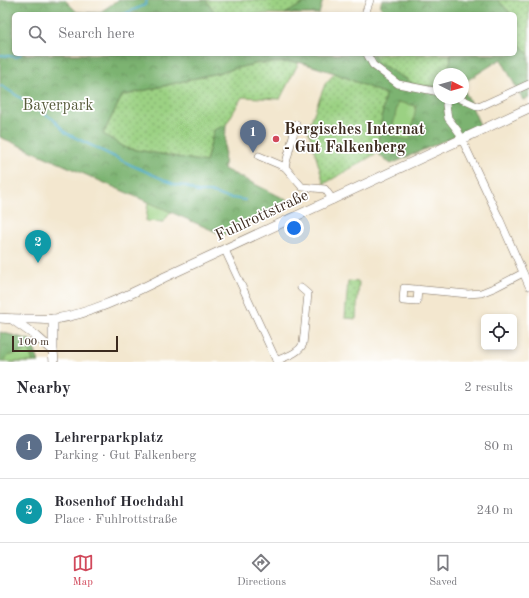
<!DOCTYPE html>
<meta charset="utf-8">
<style>
:root{--surface:#fff;--page:#f2f2f3;--text:#2b2b33;--muted:#7c7c81;--line:#e1e1e2;--accent:#d1495b}
body{margin:0;font-family:"Old Standard TT",serif;background:var(--page);color:var(--text)}
.controls{position:absolute;right:12px;bottom:12px;display:grid;overflow:hidden;border-radius:6px;box-shadow:0 2px 6px #0003}
.controls button{width:36px;height:36px;display:grid;place-items:center;padding:0;border:0;border-bottom:1px solid var(--line);background:var(--surface);color:var(--text);font:20px sans-serif}
.compass{position:absolute;left:433px;top:68px;width:36px;height:36px;border-radius:50%;background:var(--surface);box-shadow:0 2px 6px #0003;rotate:95deg}
.scale{position:absolute;left:12px;bottom:10px;width:106px;box-sizing:border-box;padding-left:4px;border:2px solid #3b2a1e;border-top:0;font-size:11px;line-height:14px;white-space:nowrap;color:#3b2a1e;-webkit-text-stroke:3px #fff;paint-order:stroke}
.you{position:absolute;left:294px;top:228px;width:14px;height:14px;margin:-10px;border:3px solid #fff;border-radius:50%;background:#1a73e8;box-shadow:0 0 0 6px #1a73e833}
.badge{display:grid;place-items:center;width:26px;height:26px;border-radius:50%;background:var(--accent);color:#fff;font-size:13px;font-weight:700}
.pin{position:absolute;translate:-50% -33px;filter:drop-shadow(0 1px 2px #0008)}
.pin::after{content:'';position:absolute;top:21px;width:14px;height:12px;background:inherit;clip-path:polygon(0 0,100% 0,50% 100%)}
.list{margin:0;padding:0;list-style:none}
h2{display:flex;justify-content:space-between;align-items:center;height:52px;margin:0;padding:0 16px;font-size:17px}
h2 small{font-size:13px;font-weight:400;color:var(--muted)}
.list li{display:grid;grid-template-columns:26px 1fr auto;gap:12px;align-items:center;box-sizing:border-box;height:64px;padding:0 16px;border-top:1px solid var(--line)}
.list b{display:block;font-size:15px;white-space:nowrap}
.list p{margin:0;font-size:13px;white-space:nowrap;color:var(--muted)}
.list em{font-size:13px;font-style:normal;color:var(--muted)}
.icon{flex:none;width:22px;height:22px;fill:none;stroke:currentColor;stroke-width:2;stroke-linecap:round;stroke-linejoin:round}
.map{position:relative;flex:none;width:529px;height:362px;overflow:hidden}
.search{position:absolute;background:var(--surface);box-shadow:0 2px 6px #0003;left:12px;right:12px;top:12px;height:44px;display:flex;align-items:center;gap:10px;box-sizing:border-box;padding:0 14px;border-radius:6px;color:var(--muted);font-size:15px}
.sheet{height:180px;background:var(--surface)}
nav{display:flex;justify-content:space-around;align-items:center;box-sizing:border-box;height:56px;border-top:1px solid var(--line);background:var(--surface);font-size:11px;color:var(--muted)}
nav a{display:grid;justify-items:center;gap:2px}
nav .on{color:var(--accent)}
.map>svg:first-child{display:block}
.grass{fill:url(#grass-dots);stroke:#6b7e50}
.forest{fill:url(#forest-crowns);stroke:#5c6e48}
.park{fill:#9bd183;stroke:#6b7e50}
.lines{fill:none;stroke-linecap:round;stroke-linejoin:round}
.stream{stroke:#4caccb;stroke-width:2}
.minor-casing{stroke:#7b6c5c;stroke-width:8}
.tertiary-casing{stroke:#7b6c5c;stroke-width:10}
.minor{stroke:#fff;stroke-width:7}
.tertiary{stroke:#fff;stroke-width:9}
.poi-dot{fill:#d1495b;stroke:#fff;stroke-width:1.5}
.labels{text-anchor:middle;dominant-baseline:central;stroke-width:3.5;stroke-linejoin:round;paint-order:stroke}
.park-label{font-size:16px;fill:#585c3c;stroke:#fff}
.poi-label{font-size:16px;font-weight:bold;fill:#3b2a1e;stroke:#fff;text-anchor:start}
.street-label{font-size:16px;fill:#3b2a1e;stroke:#fff}
</style>
<div class="map">
<svg width="529" height="362" viewBox="0 0 529 362">
<defs>
<pattern id="grass-dots" width="8" height="8" patternUnits="userSpaceOnUse"><rect width="8" height="8" fill="#9bd183"/><path d="M2 2h.1M6 6h.1" fill="none" stroke="#80aa6b" stroke-width="1.8" stroke-linecap="round"/></pattern>
<pattern id="forest-crowns" width="20" height="18" patternUnits="userSpaceOnUse"><rect width="20" height="18" fill="#7cb371"/><path d="M2 6a3 3 0 1 1 6 0M12 15a3 3 0 1 1 6 0" fill="none" stroke="#67925c"/></pattern>
</defs>
<rect width="100%" height="100%" fill="#fff"/>
<filter id="ink" filterUnits="userSpaceOnUse"><feTurbulence type="fractalNoise" baseFrequency=".025" numOctaves="2"/><feDisplacementMap in="SourceGraphic" scale="8" xChannelSelector="R" yChannelSelector="G"/><feConvolveMatrix kernelMatrix="1 2 1 2 8 2 1 2 1" color-interpolation-filters="sRGB"/></filter>
<filter id="wash" filterUnits="userSpaceOnUse"><feTurbulence type="fractalNoise" baseFrequency=".012" numOctaves="4" result="noise"/><feDisplacementMap in="SourceGraphic" scale="16" xChannelSelector="R" yChannelSelector="G"/><feGaussianBlur stdDeviation="0.9" result="paint"/><feColorMatrix in="noise" values="0 0 0 0 0 0 0 0 0 0 0 0 0 0 0 0 0 1.4 0 .05"/><feComposite in="paint" operator="in"/></filter>
<g filter="url(#wash)">
<rect width="100%" height="100%" fill="#f3e7cf"/>
<!-- grass -->
<g class="grass">
<path d="M206 0H309L285 14H216Z"/>
<path d="M498 0H529V55L516 40 518 23 515 19V14H511Z"/>
<path d="M373 54H450L451 60 445 74H439V86H417L376 61Z"/>
<path d="M299 62 280 99 242 97 226 125 214 130 206 162 126 148 103 134 122 96 258 63Z"/>
<path d="M335 73 385 94 377 153 324 184 308 129 325 84Z"/>
<path d="M348 281 359 282 356 319 345 318Z"/>
</g>
<!-- forest -->
<g class="forest">
<path d="M0 0H65L77 12 99 13 118 0H206L216 14H14V54H373L376 61 417 86H439V98H463V87L480 125 391 164 377 153 385 94 335 73 299 62 258 63 122 96 103 134 126 148 206 162 214 130 226 125 224 169 291 202 223 235 0 137Z"/>
<path d="M309 0H323L319 14H285Z"/>
<path d="M382 0H498L511 14H386L380 6Z"/>
<path d="M515 19 518 23 516 40 529 55V98L523 100 501 59 463 83V74H445L451 60 450 54H515Z"/>
<path d="M0 332 31 340 39 362H0Z"/>
</g>
<!-- park -->
<g class="park">
<path d="M398 102 416 106 410 140 391 136Z"/>
<path d="M148 202 171 212 163 222 146 221Z"/>
<path d="M29 350 33 362H3L8 356Z"/>
</g>
<g class="lines">
<!-- stream -->
<g class="stream">
<path d="M124 14 145 5 147 0"/>
<path d="M0 55 17 57 21 54"/>
<path d="M0 86H2L53 119 66 133 131 165 176 185 186 186 197 192H210L225 197 245 200"/>
</g>
</g>
</g>
<g filter="url(#ink)">
<g class="lines">
<!-- minor casing -->
<g class="minor-casing">
<g id="minor">
<path d="M365 14 370 0"/>
<path d="M367 54 373 65 398 84 439 92"/>
<path d="M448 98 446 105 448 118 458 131 500 220 529 286"/>
<path d="M459 98 479 107 529 84"/>
<path d="M296 124 285 167 302 187 325 189 333 200"/>
<path d="M259 156 285 167"/>
<path d="M225 250 277 362"/>
<path d="M418 289 417 302 403 301 404 288 468 294 481 293 496 287 523 273"/>
<path d="M276 361C286 356 298 354 303 344L308 294 301 288"/>
</g>
</g>
<!-- tertiary casing -->
<g class="tertiary-casing">
<g id="tertiary">
<path d="M0 318C11 319 22 319 34 319 41 319 48 320 55 319 95 313 132 293 167 276L529 108"/>
<path d="M12 319 36 336 53 351"/>
<path d="M53 319V351L54 362"/>
</g>
</g>
<!-- minor -->
<use href="#minor" class="minor"/>
<!-- tertiary -->
<use href="#tertiary" class="tertiary"/>
</g>
</g>
<!-- markers -->
<circle class="poi-dot" cx="276" cy="139" r="4"/>
<g class="labels">
<!-- park labels -->
<g class="park-label">
<text x="58" y="106">Bayerpark</text>
</g>
<!-- poi labels -->
<g class="poi-label">
<text x="284" y="130">Bergisches Internat<tspan x="284" dy="18">- Gut Falkenberg</tspan></text>
</g>
<!-- street labels -->
<g class="street-label">
<text transform="translate(262 216) rotate(-25)">Fuhlrottstraße</text>
</g>
</g>
</svg>
<div class="controls">
<button><svg class="icon" aria-label="locate" viewBox="0 0 24 24"><circle cx="12" cy="12" r="6"/><path d="M12 2v4M12 18v4M2 12h4M18 12h4"/></svg></button>
</div>
<svg class="compass" viewBox="-18 -18 36 36"><path d="M0-13l5 13h-10z" fill="#e53935"/><path d="M0 13l5-13h-10z" fill="#7c7c81"/></svg>
<div class="scale">100 m</div>
<div class="you"></div>
<div class="pin badge" style="left:253px;top:153px;background:#5c6f8a">1</div>
<div class="pin badge" style="left:38px;top:263px;background:#0f9aa8">2</div>
<div class="search"><svg class="icon" aria-label="search" viewBox="0 0 24 24"><circle cx="10" cy="10" r="6"/><path d="M15 15l6 6"/></svg>Search here</div>
</div>
<section class="sheet">
<h2>Nearby<small>2 results</small></h2>
<ul class="list">
<li><span class="badge" style="background:#5c6f8a">1</span><div><b>Lehrerparkplatz</b><p>Parking · Gut Falkenberg</p></div><em>80 m</em></li>
<li><span class="badge" style="background:#0f9aa8">2</span><div><b>Rosenhof Hochdahl</b><p>Place · Fuhlrottstraße</p></div><em>240 m</em></li>
</ul>
</section>
<nav>
<a class="on"><svg class="icon" aria-label="map" viewBox="0 0 24 24"><path d="M3 6l6-2 6 2 6-2v14l-6 2-6-2-6 2zM9 4v14M15 6v14"/></svg>Map</a>
<a><svg class="icon" aria-label="directions" viewBox="0 0 24 24"><path d="M12 3l9 9-9 9-9-9zM9 14v-3h6M13 9l2 2-2 2"/></svg>Directions</a>
<a><svg class="icon" aria-label="saved" viewBox="0 0 24 24"><path d="M7 4h10v16l-5-4-5 4z"/></svg>Saved</a>
</nav>
